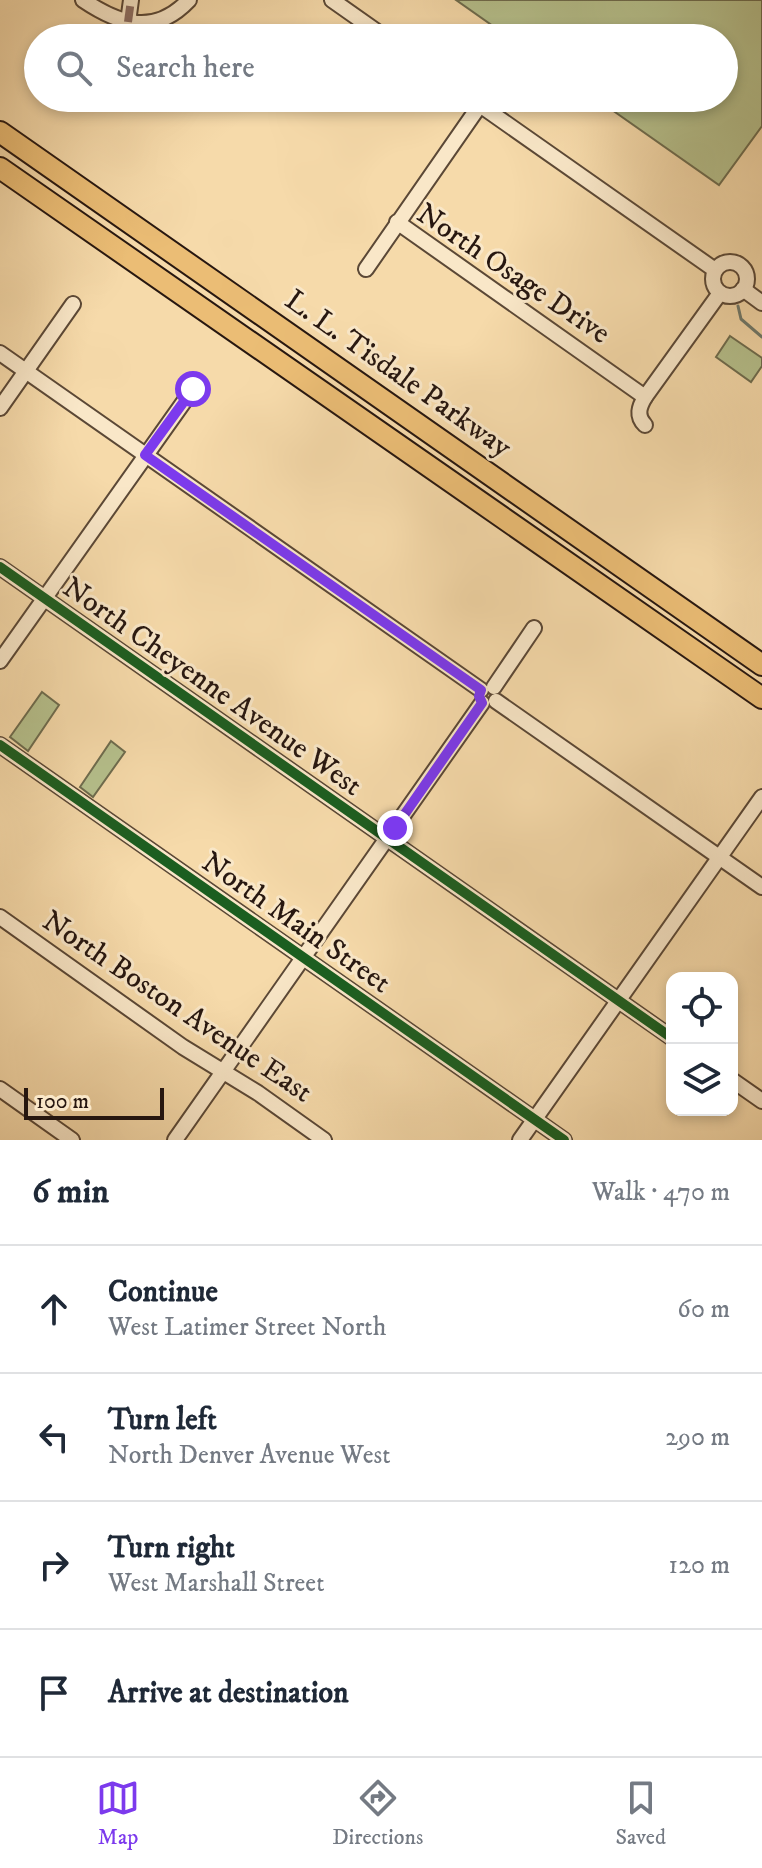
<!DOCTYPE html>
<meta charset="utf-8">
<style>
:root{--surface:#fff;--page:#f2f2f3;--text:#1f2937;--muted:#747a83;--line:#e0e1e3;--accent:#7c3aed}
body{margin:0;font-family:"IM FELL DW Pica",serif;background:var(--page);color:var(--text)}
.controls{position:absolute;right:24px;bottom:24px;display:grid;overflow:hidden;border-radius:16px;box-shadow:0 4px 12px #0003}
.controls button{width:72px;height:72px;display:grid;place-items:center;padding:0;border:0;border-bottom:2px solid var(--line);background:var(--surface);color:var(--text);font:40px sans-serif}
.scale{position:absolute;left:24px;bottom:20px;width:140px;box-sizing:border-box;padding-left:8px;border:4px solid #271710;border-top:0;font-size:22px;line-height:28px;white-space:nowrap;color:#271710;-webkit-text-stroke:6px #f9e7c8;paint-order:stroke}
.stop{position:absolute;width:24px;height:24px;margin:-18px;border:6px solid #7c3aed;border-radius:50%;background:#fff}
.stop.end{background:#7c3aed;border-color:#fff;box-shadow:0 2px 8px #0008}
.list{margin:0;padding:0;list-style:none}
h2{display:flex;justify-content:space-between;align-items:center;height:104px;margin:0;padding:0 32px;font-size:34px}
h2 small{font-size:26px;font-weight:400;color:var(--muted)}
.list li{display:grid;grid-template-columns:52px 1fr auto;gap:24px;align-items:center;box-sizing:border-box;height:128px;padding:0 32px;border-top:2px solid var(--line)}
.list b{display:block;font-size:30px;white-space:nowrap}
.list p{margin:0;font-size:26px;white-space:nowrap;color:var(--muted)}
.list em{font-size:26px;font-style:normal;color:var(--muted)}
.icon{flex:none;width:44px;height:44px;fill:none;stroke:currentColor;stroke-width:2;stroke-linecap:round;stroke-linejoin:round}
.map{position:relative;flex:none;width:762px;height:1140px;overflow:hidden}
.search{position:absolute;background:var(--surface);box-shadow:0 4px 12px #0003;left:24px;right:24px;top:24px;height:88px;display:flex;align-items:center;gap:20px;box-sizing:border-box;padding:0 28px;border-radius:44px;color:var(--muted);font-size:30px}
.sheet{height:616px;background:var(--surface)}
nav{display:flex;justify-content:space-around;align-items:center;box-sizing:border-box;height:112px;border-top:2px solid var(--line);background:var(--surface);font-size:22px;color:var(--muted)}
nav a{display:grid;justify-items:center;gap:4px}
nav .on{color:var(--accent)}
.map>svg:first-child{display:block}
.green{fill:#b6c18d;stroke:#6e6c4e;stroke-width:2}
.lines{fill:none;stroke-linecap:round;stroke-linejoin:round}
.stream{stroke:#6e796c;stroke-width:3}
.minor-casing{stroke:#5b4836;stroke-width:18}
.highway-casing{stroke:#271710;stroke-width:24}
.minor{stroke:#f9e7c8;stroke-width:14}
.highway{stroke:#ebbd75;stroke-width:20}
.quiet{stroke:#8d6e63;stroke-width:8;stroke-dasharray:16 8;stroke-linecap:butt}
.cycleway-casing{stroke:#f9e7c8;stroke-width:15}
.cycleway{stroke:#1b5e20;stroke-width:10}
.route{stroke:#7c3aed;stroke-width:10}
.labels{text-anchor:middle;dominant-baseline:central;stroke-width:6;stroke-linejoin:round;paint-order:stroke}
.street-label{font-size:30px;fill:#271710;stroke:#f9e7c8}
</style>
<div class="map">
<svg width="762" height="1140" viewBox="0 0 762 1140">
<rect width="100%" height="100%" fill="#f6daaa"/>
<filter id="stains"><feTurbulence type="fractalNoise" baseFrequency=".0025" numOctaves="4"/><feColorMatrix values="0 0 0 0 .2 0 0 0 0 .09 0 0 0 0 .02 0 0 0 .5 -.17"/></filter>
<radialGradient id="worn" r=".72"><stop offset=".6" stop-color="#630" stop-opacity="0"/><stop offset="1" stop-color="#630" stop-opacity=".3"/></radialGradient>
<!-- green -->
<g class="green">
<path d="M456 0H762V126L719 185 595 98H724V38H510Z"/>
<path d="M730 336 762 358V366L751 382 716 357Z"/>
<path d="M42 692 59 705 28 751 10 737Z"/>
<path d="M111 741 125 752 93 797 80 787Z"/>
</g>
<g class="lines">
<!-- stream -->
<path class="stream" d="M738 306 741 319 762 337"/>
<!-- minor casing -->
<g class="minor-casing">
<g id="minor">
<path d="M83 0C120 25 155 36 189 0"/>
<path d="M332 0 386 38"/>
<path d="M128 22 131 0"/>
<path d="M470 98 715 270"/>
<path d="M397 222 645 397"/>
<circle cx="730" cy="279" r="17"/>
<path d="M366 269 480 105"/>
<path d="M743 289 762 303"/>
<path d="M0 353 481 690"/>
<path d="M0 408 73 304"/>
<path d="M645 425C636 416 639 407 645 397L720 293"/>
<path d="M0 567 672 1038"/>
<path d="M0 661 193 389"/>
<path d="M494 687 534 628"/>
<path d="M496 701 762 887"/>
<path d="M0 745 564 1140"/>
<path d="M0 917 183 1047 258 1093 324 1140"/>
<path d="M732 1080 762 1101"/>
<path d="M0 1089 72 1140"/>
<path d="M175 1140 482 703"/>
<path d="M520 1140 762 797"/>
</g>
</g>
<!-- highway casing -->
<g class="highway-casing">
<g id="highway">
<path d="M0 132 762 665"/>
<path d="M0 168 762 698"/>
</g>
</g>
<!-- minor -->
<use href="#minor" class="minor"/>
<!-- highway -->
<use href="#highway" class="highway"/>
<!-- quiet -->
<path class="quiet" d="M128 22 131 0"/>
<!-- cycleway casing -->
<g class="cycleway-casing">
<g id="cycleway">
<path d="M0 567 672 1038"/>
<path d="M0 745 564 1140"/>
</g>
</g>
<!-- cycleway -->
<use href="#cycleway" class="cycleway"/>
</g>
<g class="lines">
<!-- route -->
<path class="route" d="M193 389 145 455 481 690 479 696 482 703 395 828"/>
</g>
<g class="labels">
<!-- street labels -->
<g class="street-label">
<text transform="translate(513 274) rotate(34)">North Osage Drive</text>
<text transform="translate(398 374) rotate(35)">L. L. Tisdale Parkway</text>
<text transform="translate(212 687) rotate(35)">North Cheyenne Avenue West</text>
<text transform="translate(296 923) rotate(35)">North Main Street</text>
<text transform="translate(177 1007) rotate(34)">North Boston Avenue East</text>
</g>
</g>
<rect width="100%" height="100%" filter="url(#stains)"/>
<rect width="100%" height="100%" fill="url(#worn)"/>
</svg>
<div class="controls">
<button><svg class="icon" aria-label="locate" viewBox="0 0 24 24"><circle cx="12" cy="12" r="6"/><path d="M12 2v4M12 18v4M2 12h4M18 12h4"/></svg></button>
<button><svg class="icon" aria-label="layers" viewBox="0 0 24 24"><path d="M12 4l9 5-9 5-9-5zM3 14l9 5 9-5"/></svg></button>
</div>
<div class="scale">100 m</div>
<div class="stop" style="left:193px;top:389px"></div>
<div class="stop end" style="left:395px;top:828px"></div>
<div class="search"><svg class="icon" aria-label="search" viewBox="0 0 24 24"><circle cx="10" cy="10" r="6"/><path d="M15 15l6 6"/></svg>Search here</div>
</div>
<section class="sheet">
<h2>6 min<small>Walk · 470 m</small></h2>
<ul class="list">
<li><svg class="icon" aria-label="ahead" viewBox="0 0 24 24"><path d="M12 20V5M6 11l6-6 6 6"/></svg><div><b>Continue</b><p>West Latimer Street North</p></div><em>60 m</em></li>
<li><svg class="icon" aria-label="left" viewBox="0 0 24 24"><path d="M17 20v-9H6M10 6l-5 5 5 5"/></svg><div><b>Turn left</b><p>North Denver Avenue West</p></div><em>290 m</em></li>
<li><svg class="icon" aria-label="right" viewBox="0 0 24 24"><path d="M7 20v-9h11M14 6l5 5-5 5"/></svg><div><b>Turn right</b><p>West Marshall Street</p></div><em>120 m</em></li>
<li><svg class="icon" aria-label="arrive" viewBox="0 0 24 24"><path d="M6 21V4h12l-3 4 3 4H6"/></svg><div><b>Arrive at destination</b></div></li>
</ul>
</section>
<nav>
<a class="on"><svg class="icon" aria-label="map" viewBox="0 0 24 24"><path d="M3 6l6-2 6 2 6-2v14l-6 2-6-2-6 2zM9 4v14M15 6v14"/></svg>Map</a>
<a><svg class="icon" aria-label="directions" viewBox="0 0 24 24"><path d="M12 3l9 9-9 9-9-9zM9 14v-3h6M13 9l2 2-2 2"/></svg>Directions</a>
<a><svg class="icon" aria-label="saved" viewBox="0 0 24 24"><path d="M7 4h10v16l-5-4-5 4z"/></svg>Saved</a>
</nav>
